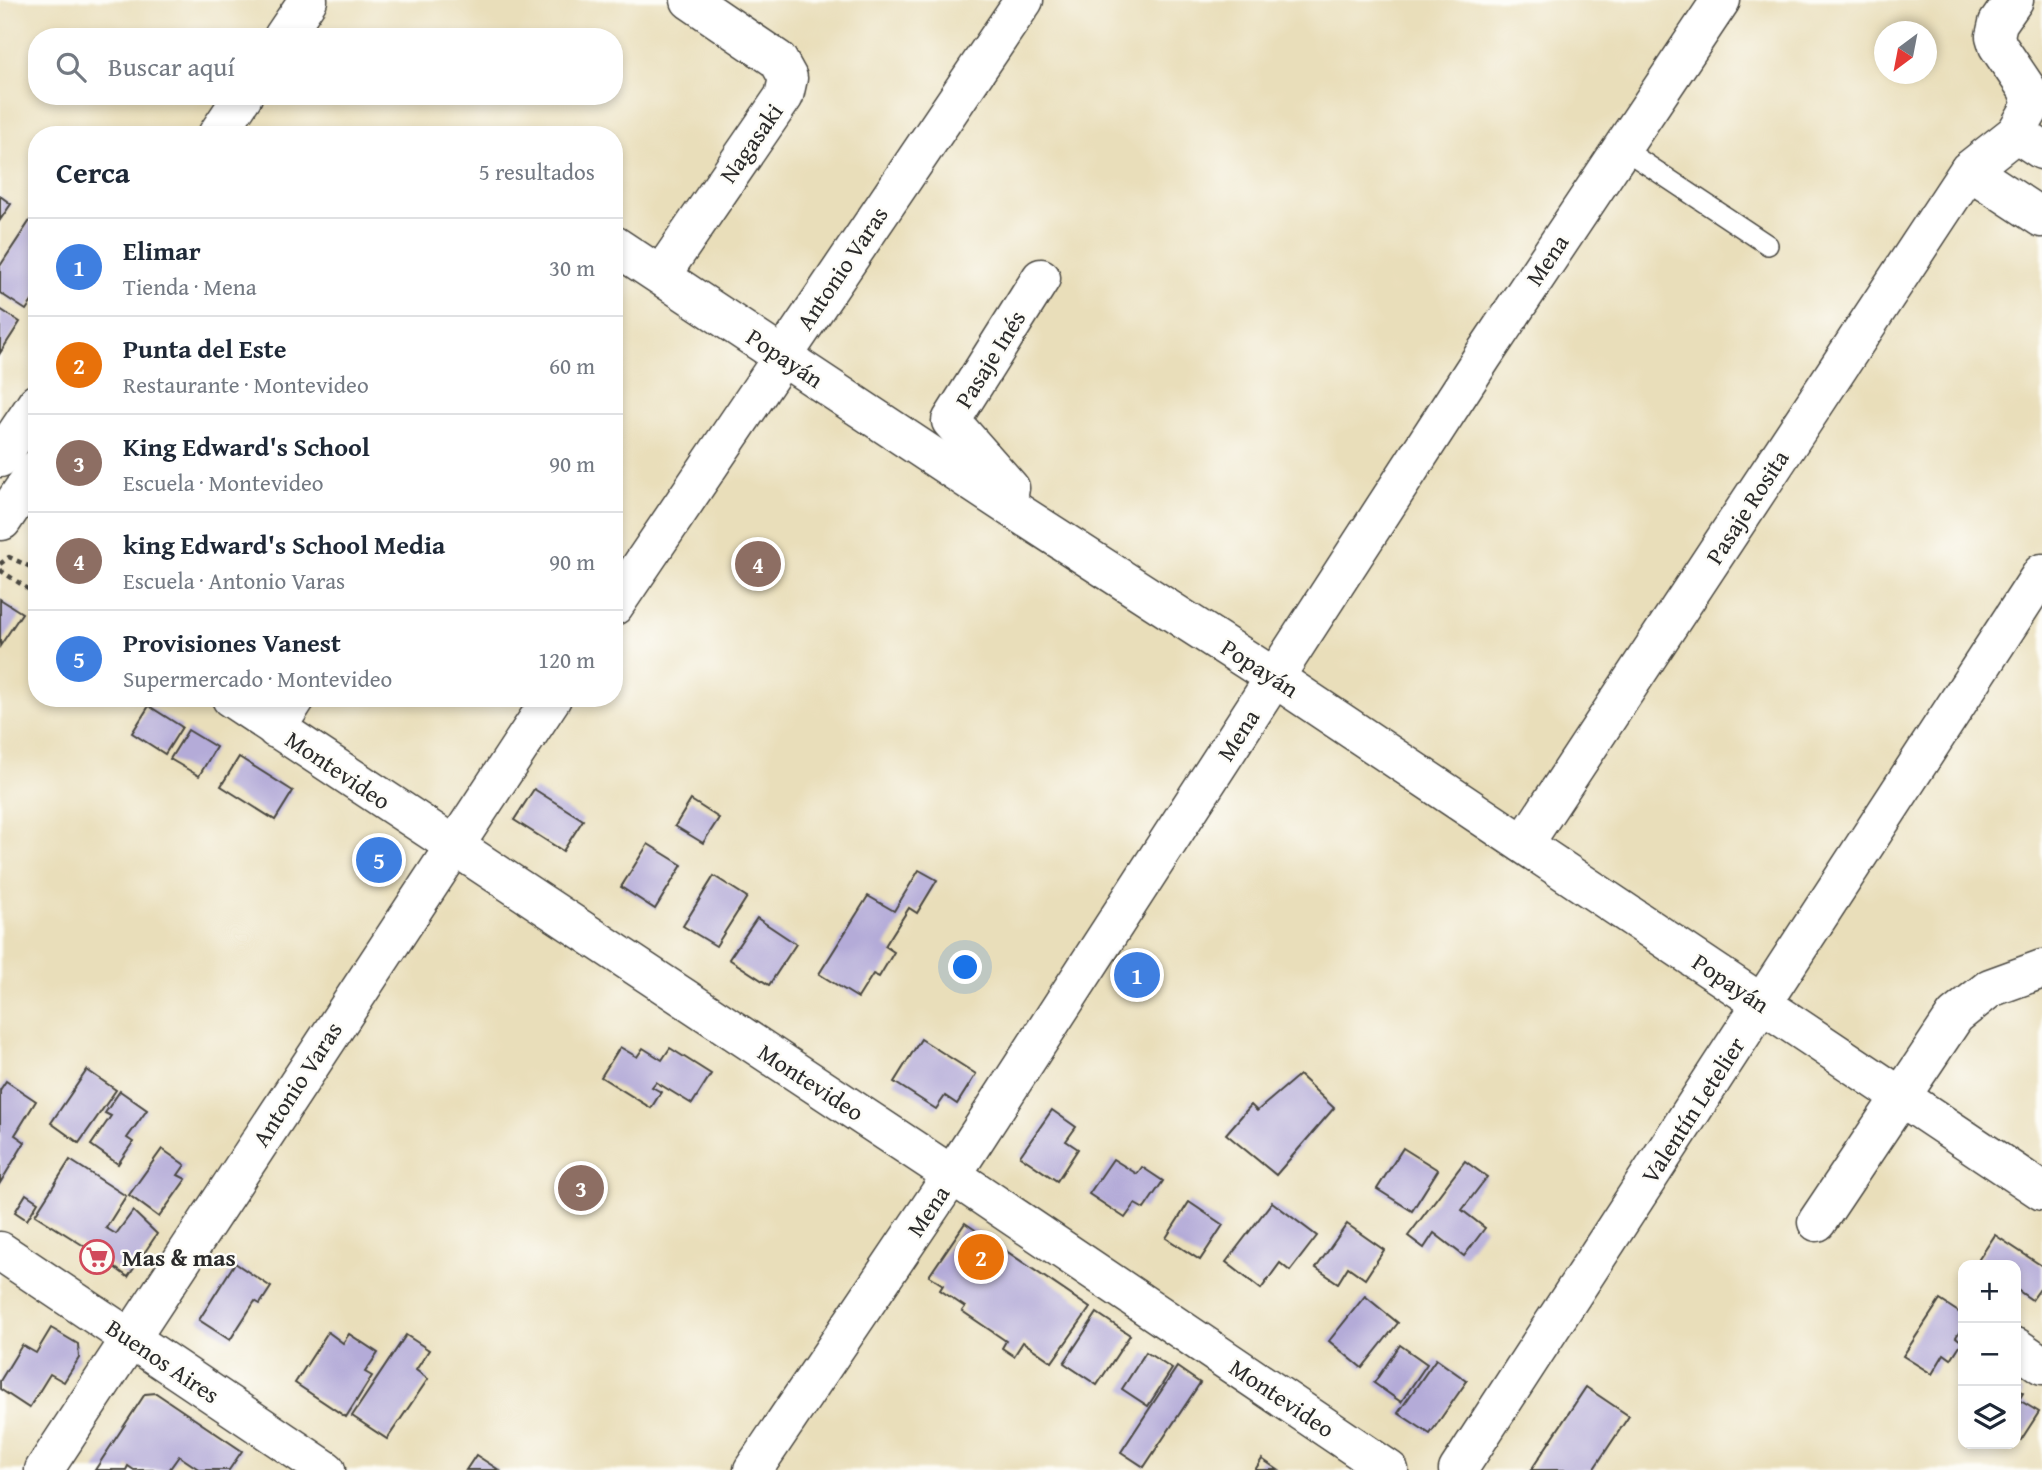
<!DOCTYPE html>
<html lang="es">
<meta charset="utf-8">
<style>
:root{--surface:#fff;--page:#f6f6f7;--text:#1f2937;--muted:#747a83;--line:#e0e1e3;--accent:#0f766e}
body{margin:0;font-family:"Gentium Book Plus",serif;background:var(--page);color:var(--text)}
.controls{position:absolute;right:21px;bottom:21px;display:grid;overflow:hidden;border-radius:14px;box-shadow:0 4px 10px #0003}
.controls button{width:63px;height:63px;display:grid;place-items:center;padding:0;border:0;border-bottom:2px solid var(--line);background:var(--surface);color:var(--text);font:35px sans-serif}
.compass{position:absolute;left:1874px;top:21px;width:63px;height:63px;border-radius:50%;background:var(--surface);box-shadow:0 4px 10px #0003;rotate:212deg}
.you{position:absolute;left:966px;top:968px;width:24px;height:24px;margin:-18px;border:5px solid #fff;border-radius:50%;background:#1a73e8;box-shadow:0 0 0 10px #1a73e833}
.badge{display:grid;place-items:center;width:46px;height:46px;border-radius:50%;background:var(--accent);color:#fff;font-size:23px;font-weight:700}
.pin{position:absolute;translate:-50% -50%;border:4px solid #fff;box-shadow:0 2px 7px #0006}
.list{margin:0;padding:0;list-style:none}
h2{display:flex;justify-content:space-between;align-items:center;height:91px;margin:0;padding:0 28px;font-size:30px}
h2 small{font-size:23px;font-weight:400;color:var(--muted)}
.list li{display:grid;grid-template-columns:46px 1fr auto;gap:21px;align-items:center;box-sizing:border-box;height:98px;padding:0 28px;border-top:2px solid var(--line)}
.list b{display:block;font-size:26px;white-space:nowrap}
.list p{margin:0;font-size:23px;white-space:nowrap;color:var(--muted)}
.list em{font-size:23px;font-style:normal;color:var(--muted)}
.icon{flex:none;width:38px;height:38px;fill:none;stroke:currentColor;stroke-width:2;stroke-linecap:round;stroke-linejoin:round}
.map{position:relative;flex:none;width:2042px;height:1470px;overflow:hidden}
.search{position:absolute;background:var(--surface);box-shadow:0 4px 10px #0003;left:28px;top:28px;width:595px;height:77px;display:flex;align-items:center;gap:18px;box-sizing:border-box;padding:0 24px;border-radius:28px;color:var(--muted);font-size:26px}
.panel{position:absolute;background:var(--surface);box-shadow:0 4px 10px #0003;left:28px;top:126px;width:595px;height:581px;border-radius:28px}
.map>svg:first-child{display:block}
.building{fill:#b4abd8}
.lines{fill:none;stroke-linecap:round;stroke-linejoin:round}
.service-casing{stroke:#484640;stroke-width:22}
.minor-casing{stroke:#484640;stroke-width:41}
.tertiary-casing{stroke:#484640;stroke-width:41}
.path{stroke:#484640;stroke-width:4.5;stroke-dasharray:5 5;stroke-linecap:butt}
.service{stroke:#fff;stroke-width:19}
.minor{stroke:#fff;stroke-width:38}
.tertiary{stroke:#fff;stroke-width:38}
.labels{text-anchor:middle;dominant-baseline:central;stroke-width:5;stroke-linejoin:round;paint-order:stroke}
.street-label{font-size:24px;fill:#2b2b2b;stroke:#fdfcf7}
.poi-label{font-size:24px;font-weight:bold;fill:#2b2b2b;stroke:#fdfcf7;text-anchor:start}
</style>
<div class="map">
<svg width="2042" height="1470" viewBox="0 0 2042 1470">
<rect width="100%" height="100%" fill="#fdfcf7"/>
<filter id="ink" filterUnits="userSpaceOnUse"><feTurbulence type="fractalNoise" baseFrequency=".0143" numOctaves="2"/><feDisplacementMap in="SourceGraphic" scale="14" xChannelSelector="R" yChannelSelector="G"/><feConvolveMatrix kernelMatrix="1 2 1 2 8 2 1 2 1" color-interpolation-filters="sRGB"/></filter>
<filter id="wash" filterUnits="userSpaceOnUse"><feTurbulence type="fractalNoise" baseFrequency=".00686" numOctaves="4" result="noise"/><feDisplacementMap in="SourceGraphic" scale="28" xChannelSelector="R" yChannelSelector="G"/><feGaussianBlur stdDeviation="1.57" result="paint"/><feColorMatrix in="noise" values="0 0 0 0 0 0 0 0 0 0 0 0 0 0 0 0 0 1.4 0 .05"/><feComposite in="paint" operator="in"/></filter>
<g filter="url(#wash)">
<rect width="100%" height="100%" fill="#e9deba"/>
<g id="blocks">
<!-- building -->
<g class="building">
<path d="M0 196 11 204 0 220Z"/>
<path d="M31 219 37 223V294L26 310 0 293V266Z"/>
<path d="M0 309 20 322 0 353Z"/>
<path d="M0 599 22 613 0 646Z"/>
<path d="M149 706 182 727 165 754 132 733Z"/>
<path d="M188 730 216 747 199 776 170 759Z"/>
<path d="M239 757 293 791 275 820 221 786Z"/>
<path d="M534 789 583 820 563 851 514 820Z"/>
<path d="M691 800 719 818 703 843 675 826Z"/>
<path d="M648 844 682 865 655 909 621 887Z"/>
<path d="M919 870 937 880 917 913 909 908 885 946 894 952 879 977 873 974 858 998 819 974 868 896 894 911Z"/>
<path d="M714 876 747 897 716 946 683 926Z"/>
<path d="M757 918 796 944 769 985 729 959Z"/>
<path d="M921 1039 976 1074 957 1104 945 1096 936 1109 894 1082Z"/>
<path d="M620 1047 637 1057 643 1048 662 1060 670 1048 711 1074 692 1104 656 1082 652 1087 661 1092 651 1108 601 1077Z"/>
<path d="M87 1070 116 1090 79 1143 51 1123Z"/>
<path d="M1299 1075 1334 1108 1276 1175 1226 1134 1251 1105 1257 1111Z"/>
<path d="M6 1081 36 1101 15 1135 25 1142 0 1183V1090Z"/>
<path d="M120 1091 147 1110 127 1138 133 1142 118 1164 91 1145 111 1116 105 1113Z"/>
<path d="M1052 1110 1076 1127 1066 1141 1078 1149 1057 1181 1020 1156Z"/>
<path d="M1403 1148 1438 1170 1412 1211 1377 1189Z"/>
<path d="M162 1149 185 1165 178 1175 186 1179 159 1217 129 1195Z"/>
<path d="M1113 1159 1137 1174 1142 1167 1163 1181 1144 1209 1135 1204 1125 1218 1089 1194Z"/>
<path d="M70 1160 126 1196 106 1228 116 1234 133 1211 157 1234 128 1277 92 1251 35 1215Z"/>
<path d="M1465 1161 1487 1177 1462 1210 1485 1228 1464 1256 1434 1233 1424 1248 1408 1236Z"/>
<path d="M26 1194 38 1202 27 1220 15 1212Z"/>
<path d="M1189 1202 1223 1225 1200 1260 1166 1238Z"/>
<path d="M1272 1202 1317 1236 1290 1271 1280 1263 1261 1289 1226 1262Z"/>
<path d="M965 1223 1090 1308 1052 1362 1023 1342 1014 1356 1002 1348 1006 1341 962 1311 965 1307 940 1290 943 1285 929 1276Z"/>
<path d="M1347 1224 1384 1250 1365 1279 1348 1267 1338 1283 1316 1268Z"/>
<path d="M1995 1235 2042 1266V1286L2032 1300 2016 1289V1265H1981L1977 1262Z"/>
<path d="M235 1263 271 1287 260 1304 255 1301 230 1340 199 1320Z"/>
<path d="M1365 1296 1398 1323 1362 1368 1329 1341Z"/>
<path d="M1940 1300 1963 1315V1326L1956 1337 1962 1342 1951 1359 1944 1354 1932 1374 1903 1356Z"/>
<path d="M1097 1313 1130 1335 1097 1385 1064 1363Z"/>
<path d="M51 1328 78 1344 79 1358 64 1382 50 1374 29 1408 0 1389V1381L22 1345 36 1353Z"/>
<path d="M328 1332 343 1343 349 1334 378 1353 365 1372 372 1376 346 1417 295 1383Z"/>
<path d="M406 1335 429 1350 416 1370 428 1379 387 1439 352 1416Z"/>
<path d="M1400 1345 1427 1364 1401 1402 1374 1383Z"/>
<path d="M1146 1352 1172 1369 1148 1406 1122 1389Z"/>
<path d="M1436 1359 1467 1381 1430 1434 1398 1413Z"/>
<path d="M1177 1367 1200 1383 1144 1467 1121 1452Z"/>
<path d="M1586 1387 1629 1416 1593 1470H1531Z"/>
<path d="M2016 1388 2023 1393 2019 1400 2039 1412 2021 1440 2016 1437Z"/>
<path d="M156 1393 242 1451 229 1470H200L179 1456 169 1470H134L128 1466 126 1470H95L145 1394Z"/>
<path d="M476 1455 499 1470H466Z"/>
<path d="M1262 1459 1278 1470H1255Z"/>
</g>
</g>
</g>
<g filter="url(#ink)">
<use href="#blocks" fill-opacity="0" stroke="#484640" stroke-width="2"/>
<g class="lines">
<!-- service casing -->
<g class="service-casing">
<path id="service" d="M1622 148 1768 245"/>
</g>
<!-- minor casing -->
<g class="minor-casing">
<g id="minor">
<path d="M2014 0 1998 23 1995 36 1998 46 2027 89 2032 105 2016 133"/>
<path d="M283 37 308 0"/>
<path d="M217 135 243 96"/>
<path d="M1969 170 2042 218"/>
<path d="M614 245 1008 506 1275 678 2042 1191"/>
<path d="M661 275 784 96 788 78 778 60 690 0"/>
<path d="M0 458 37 403"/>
<path d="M1008 500 1010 488 951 421 1041 278"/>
<path d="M0 520 2 521 37 469"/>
<path d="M614 606 1024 0"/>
<path d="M231 698 952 1175 1483 356 1721 0"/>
<path d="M276 729 296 698"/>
<path d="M1524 844 1969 170 2016 133 2042 150"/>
<path d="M1817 1222 1955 1016 1990 988 2042 969"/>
<path d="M2016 1347 2042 1365"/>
<path d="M44 1470 552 698"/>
<path d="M1458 1470C1653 1171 1846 871 2042 573"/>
</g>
</g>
<!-- tertiary casing -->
<g class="tertiary-casing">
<g id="tertiary">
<path d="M0 1251 326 1470"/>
<path d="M753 1470 952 1175 1389 1470"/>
</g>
</g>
<!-- path -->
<g class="path">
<path d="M0 564 9 557 37 570"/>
<path d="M0 570 37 595"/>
</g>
<!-- service -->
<use href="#service" class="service"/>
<!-- minor -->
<use href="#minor" class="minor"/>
<!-- tertiary -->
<use href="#tertiary" class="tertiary"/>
</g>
</g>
<!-- icons -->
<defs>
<g id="supermarket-ring" transform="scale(1.75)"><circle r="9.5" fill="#fdfcf7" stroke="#d1495b" stroke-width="1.5"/><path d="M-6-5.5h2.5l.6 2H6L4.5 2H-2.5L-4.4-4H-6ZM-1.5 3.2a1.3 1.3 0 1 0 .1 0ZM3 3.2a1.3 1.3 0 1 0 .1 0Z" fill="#d1495b"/></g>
</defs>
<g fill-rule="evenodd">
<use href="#supermarket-ring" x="97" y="1257"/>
</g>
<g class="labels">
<!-- street labels -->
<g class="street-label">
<text transform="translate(751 143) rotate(-55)">Nagasaki</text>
<text transform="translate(1547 260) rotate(-56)">Mena</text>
<text transform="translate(842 268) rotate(-56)">Antonio Varas</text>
<text transform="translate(785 358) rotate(34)">Popayán</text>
<text transform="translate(990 359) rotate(-58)">Pasaje Inés</text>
<text transform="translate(1747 507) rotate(-57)">Pasaje Rosita</text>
<text transform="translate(1260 668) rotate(33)">Popayán</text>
<text transform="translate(1238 735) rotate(-57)">Mena</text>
<text transform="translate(338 770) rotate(34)">Montevideo</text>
<text transform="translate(1731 983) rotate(34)">Popayán</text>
<text transform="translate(811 1082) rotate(33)">Montevideo</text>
<text transform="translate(297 1084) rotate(-57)">Antonio Varas</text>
<text transform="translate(1693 1110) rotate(-57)">Valentín Letelier</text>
<text transform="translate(928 1211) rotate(-56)">Mena</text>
<text transform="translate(163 1361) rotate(34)">Buenos Aires</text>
<text transform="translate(1282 1398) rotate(34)">Montevideo</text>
</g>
<!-- poi labels -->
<g class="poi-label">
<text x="122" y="1257">Mas &amp; mas</text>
</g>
</g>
</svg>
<div class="controls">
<button>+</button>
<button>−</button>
<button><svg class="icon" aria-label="layers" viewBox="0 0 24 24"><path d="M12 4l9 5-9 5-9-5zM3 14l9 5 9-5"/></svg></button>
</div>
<svg class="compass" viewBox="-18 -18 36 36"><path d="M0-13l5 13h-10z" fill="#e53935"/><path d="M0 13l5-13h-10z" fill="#747a83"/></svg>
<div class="you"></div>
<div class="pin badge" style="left:1137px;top:975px;background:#3f7fe0">1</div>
<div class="pin badge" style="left:981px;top:1257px;background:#e8710a">2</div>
<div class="pin badge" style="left:581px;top:1188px;background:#8d6e63">3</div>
<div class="pin badge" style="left:758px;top:564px;background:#8d6e63">4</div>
<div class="pin badge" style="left:379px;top:860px;background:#3f7fe0">5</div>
<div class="search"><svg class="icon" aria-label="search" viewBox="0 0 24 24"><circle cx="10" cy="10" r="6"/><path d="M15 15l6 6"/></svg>Buscar aquí</div>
<section class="panel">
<h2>Cerca<small>5 resultados</small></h2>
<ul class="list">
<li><span class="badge" style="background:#3f7fe0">1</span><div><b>Elimar</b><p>Tienda · Mena</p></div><em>30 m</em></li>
<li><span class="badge" style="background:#e8710a">2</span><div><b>Punta del Este</b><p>Restaurante · Montevideo</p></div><em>60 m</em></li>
<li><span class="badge" style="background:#8d6e63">3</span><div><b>King Edward's School</b><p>Escuela · Montevideo</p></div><em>90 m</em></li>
<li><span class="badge" style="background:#8d6e63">4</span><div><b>king Edward's School Media</b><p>Escuela · Antonio Varas</p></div><em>90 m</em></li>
<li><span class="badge" style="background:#3f7fe0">5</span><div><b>Provisiones Vanest</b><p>Supermercado · Montevideo</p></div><em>120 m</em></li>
</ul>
</section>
</div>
